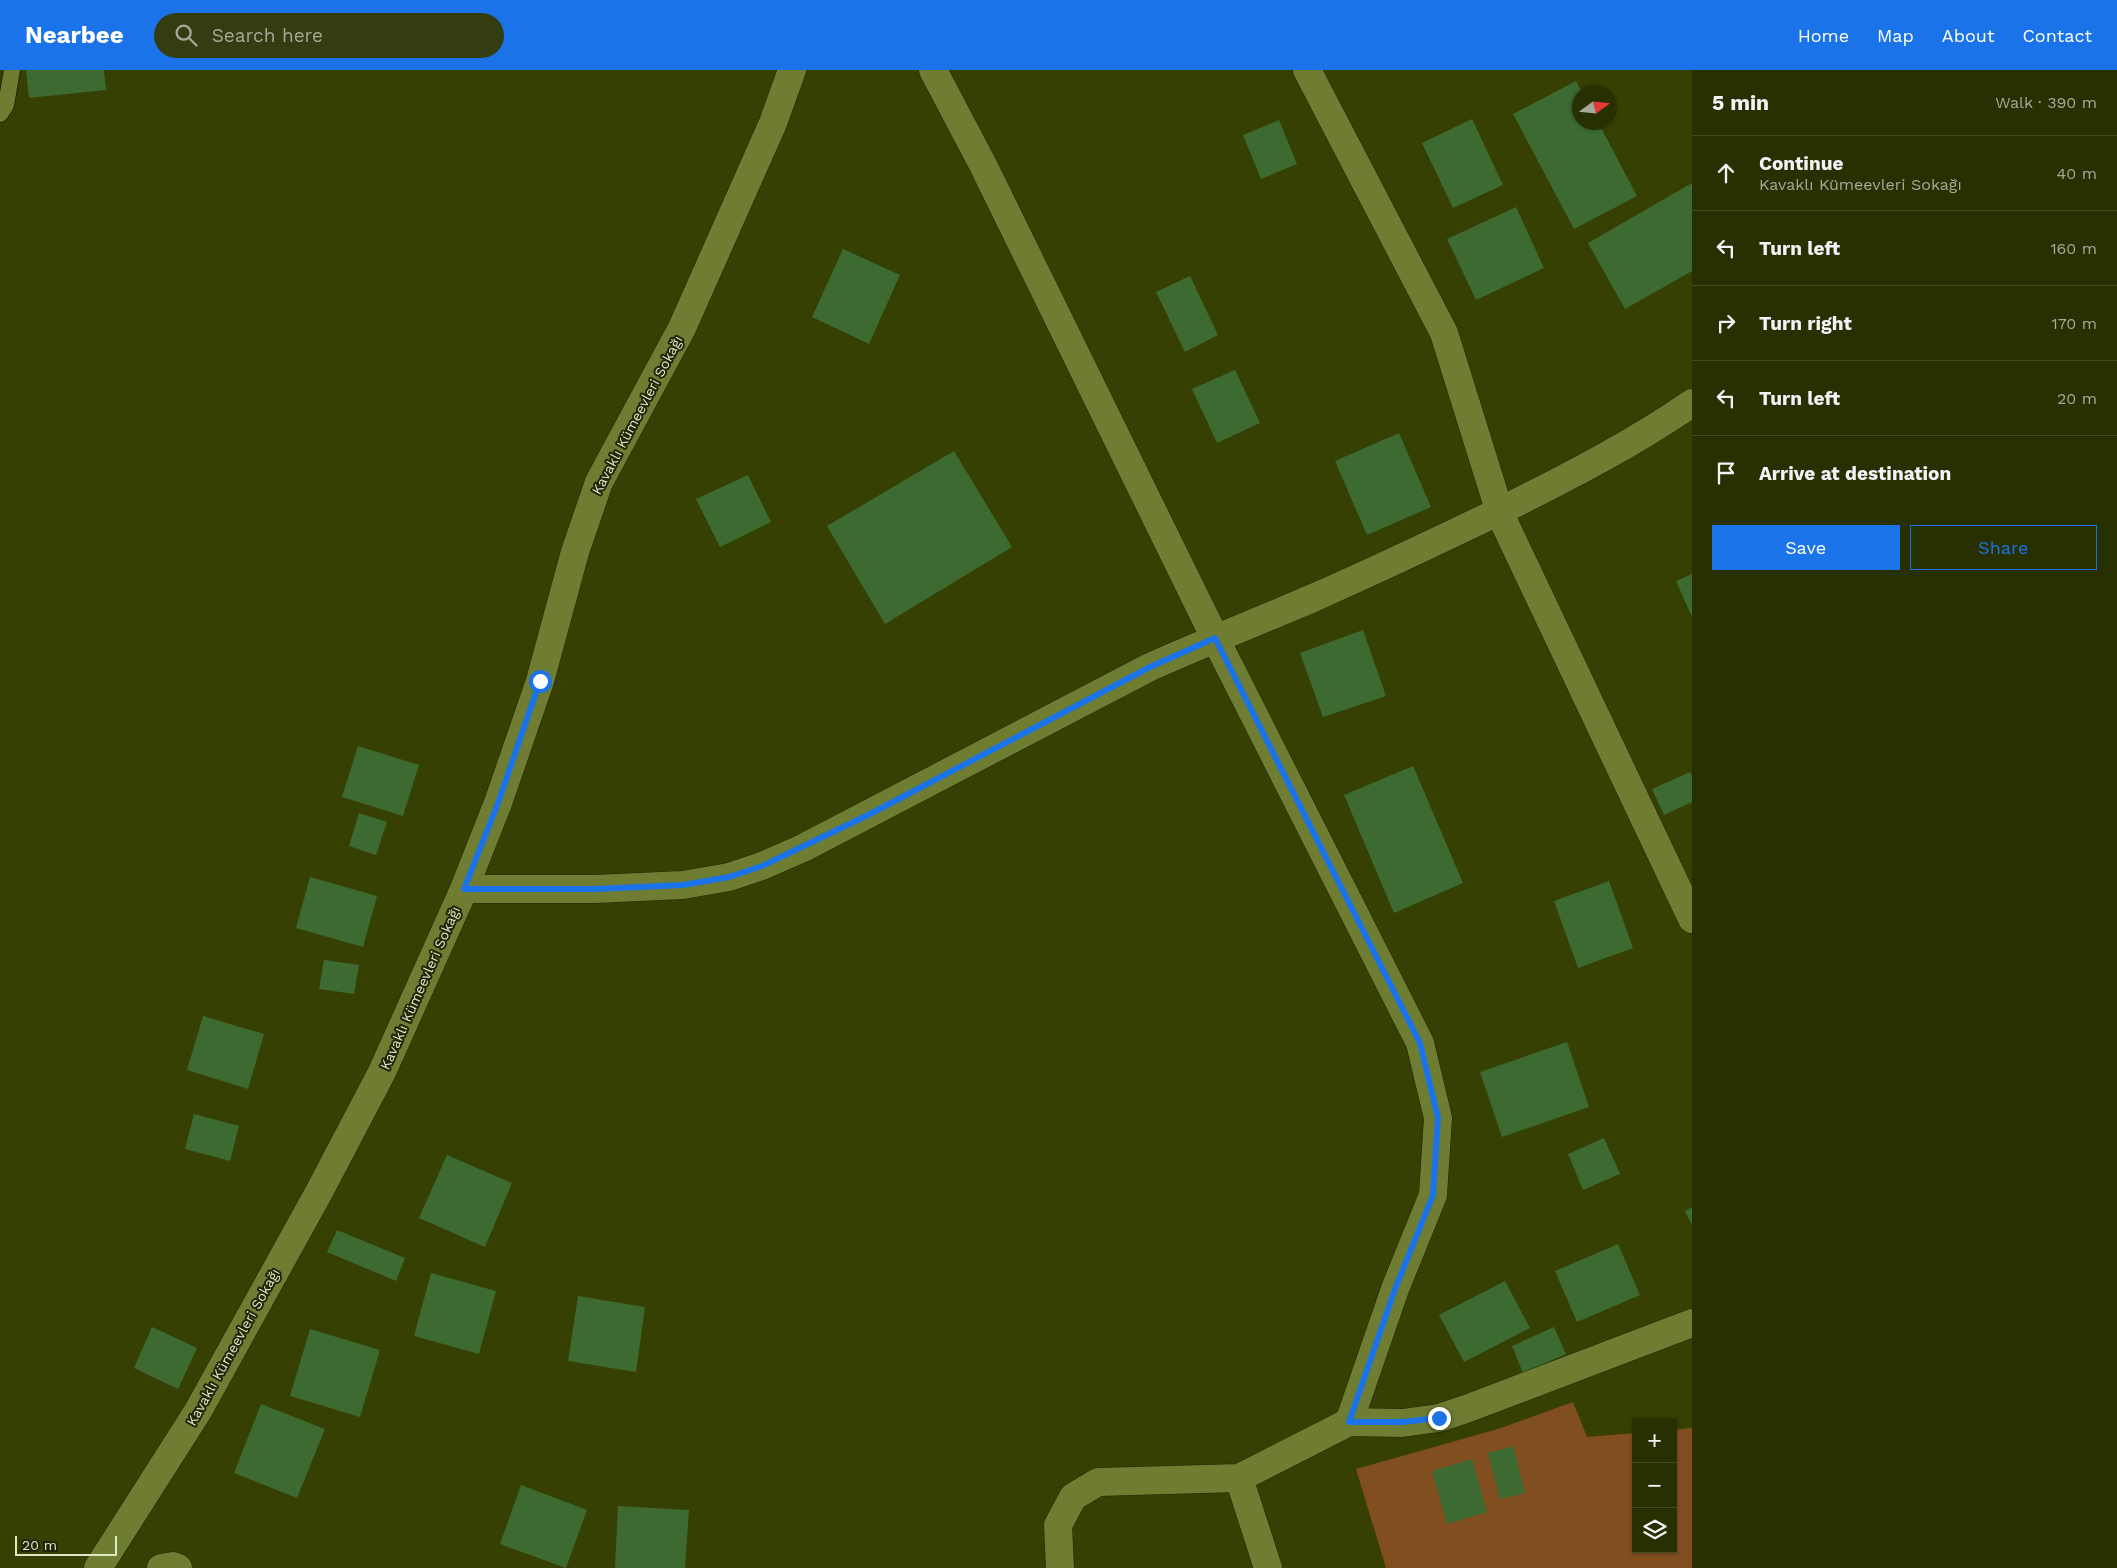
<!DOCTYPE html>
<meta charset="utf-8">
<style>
:root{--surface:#283002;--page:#343c11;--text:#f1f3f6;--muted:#a5a999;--line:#444b24;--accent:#1a73e8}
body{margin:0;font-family:"Work Sans",sans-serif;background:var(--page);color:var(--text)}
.controls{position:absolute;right:15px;bottom:15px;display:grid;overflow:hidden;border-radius:0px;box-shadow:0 1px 4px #0004}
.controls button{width:45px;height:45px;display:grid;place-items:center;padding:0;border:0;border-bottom:1px solid var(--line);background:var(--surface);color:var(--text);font:25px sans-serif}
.compass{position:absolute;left:1572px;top:15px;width:45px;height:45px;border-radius:50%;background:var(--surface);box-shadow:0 1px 4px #0004;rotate:75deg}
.scale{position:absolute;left:15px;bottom:12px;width:102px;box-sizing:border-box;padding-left:5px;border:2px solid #dee8c2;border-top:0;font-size:14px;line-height:18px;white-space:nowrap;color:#dee8c2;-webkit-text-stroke:4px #1f2506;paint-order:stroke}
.stop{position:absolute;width:15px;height:15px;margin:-11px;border:4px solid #1a73e8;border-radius:50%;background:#fff}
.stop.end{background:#1a73e8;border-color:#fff;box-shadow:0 1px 5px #0008}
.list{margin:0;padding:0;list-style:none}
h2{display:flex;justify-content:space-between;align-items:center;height:65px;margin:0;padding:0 20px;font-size:21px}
h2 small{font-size:16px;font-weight:400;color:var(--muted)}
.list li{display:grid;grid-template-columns:32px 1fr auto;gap:15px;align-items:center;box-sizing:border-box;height:75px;padding:0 20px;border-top:1px solid var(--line)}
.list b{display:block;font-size:19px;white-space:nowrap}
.list p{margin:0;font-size:16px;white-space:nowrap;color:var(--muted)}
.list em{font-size:16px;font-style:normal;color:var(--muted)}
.actions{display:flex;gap:10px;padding:15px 20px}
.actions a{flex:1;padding:11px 0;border:1px solid var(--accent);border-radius:0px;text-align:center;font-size:18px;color:var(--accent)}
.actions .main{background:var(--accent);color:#fff}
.icon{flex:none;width:28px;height:28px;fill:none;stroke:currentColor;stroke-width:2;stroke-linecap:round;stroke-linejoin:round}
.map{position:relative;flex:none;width:1692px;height:1498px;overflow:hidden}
header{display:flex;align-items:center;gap:30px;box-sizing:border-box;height:70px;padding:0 25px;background:var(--accent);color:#fff}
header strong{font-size:24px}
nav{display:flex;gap:28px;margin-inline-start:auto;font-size:18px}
.search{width:350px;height:45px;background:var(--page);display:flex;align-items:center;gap:12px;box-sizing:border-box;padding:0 18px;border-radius:28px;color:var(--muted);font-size:19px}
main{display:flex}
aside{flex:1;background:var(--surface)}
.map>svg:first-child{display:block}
.green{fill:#814e20}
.building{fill:#3c6a31}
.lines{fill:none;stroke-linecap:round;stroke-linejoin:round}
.lane-casing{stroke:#1f2600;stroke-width:18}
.street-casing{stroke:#1f2600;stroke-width:29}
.lane{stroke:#6e7d32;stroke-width:16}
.street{stroke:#6e7d32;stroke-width:28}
.route{stroke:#1a73e8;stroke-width:6}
.labels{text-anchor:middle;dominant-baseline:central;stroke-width:4;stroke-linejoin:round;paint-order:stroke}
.street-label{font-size:14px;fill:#dee8c2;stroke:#1f2506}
</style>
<header>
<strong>Nearbee</strong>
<div class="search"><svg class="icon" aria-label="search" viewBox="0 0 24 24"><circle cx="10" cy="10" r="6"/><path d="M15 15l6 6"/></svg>Search here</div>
<nav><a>Home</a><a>Map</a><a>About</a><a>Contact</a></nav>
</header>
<main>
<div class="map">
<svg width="1692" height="1498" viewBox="0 0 1692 1498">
<rect width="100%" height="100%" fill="#364002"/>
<!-- green -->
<path class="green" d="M1573 1332 1587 1367 1636 1363V1479H1673V1360L1692 1358V1498H1386L1356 1399 1498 1359Z"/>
<!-- building -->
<g class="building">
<path d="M26 0H104L106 20 29 28Z"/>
<path d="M1576 11 1582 22H1580V52H1598L1637 126 1574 159 1513 44Z"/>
<path d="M1472 49 1503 115 1453 138 1422 73Z"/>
<path d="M1279 50 1297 94 1261 109 1243 65Z"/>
<path d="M1692 113V201L1625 239 1588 173Z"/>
<path d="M1516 137 1544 198 1476 230 1447 169Z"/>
<path d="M843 179 900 205 869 274 812 247Z"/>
<path d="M1190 206 1218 265 1185 282 1156 222Z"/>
<path d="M1235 300 1260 353 1217 373 1192 319Z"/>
<path d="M1399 363 1431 437 1367 465 1335 391Z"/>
<path d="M954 381 1012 477 885 554 827 456Z"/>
<path d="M748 405 771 452 720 477 696 429Z"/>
<path d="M1692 504V547L1676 511Z"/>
<path d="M1363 560 1386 626 1323 647 1300 583Z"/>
<path d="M358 676 419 695 403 746 342 727Z"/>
<path d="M1413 696 1463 813 1394 843 1344 725Z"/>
<path d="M1690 702 1692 706V732L1664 745 1652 719Z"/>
<path d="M359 743 387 752 376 785 349 776Z"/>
<path d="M310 807 377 826 363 877 296 858Z"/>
<path d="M1609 811 1633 878 1578 898 1554 831Z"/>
<path d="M324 890 359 895 354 924 319 919Z"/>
<path d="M203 946 264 964 248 1019 187 1000Z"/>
<path d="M1567 972 1589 1037 1502 1067 1480 1002Z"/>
<path d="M194 1044 239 1056 230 1091 185 1079Z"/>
<path d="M1604 1068 1620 1104 1583 1120 1568 1084Z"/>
<path d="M447 1085 512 1113 485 1177 419 1148Z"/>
<path d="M1692 1137V1155L1685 1141Z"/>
<path d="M337 1160 405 1188 396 1211 327 1182Z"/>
<path d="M1618 1174 1640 1225 1577 1252 1555 1201Z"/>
<path d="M431 1203 496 1221 479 1284 414 1266Z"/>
<path d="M1505 1211 1530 1258 1464 1292 1439 1245Z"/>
<path d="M578 1226 645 1237 636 1302 568 1291Z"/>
<path d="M152 1257 197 1278 178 1319 134 1298Z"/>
<path d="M1554 1257 1566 1284 1523 1303 1512 1276Z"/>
<path d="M310 1259 380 1280 360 1347 290 1326Z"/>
<path d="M261 1334 325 1359 297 1428 234 1403Z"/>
<path d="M1513 1376 1525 1423 1500 1429 1488 1383Z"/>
<path d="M1472 1389 1487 1442 1447 1454 1432 1401Z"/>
<path d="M521 1415 587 1440 566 1498 500 1474Z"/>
<path d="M618 1436 689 1440 685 1498H615Z"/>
</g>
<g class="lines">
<!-- lane casing -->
<g class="lane-casing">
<path id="lane" d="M0 44 6 35 12 0"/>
</g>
<!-- street casing -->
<g class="street-casing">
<g id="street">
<path d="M933 0 983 95 1215 568 1420 973 1438 1048 1433 1125 1395 1219 1349 1352"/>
<path d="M1307 0 1444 263 1501 446 1692 849"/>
<path d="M464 819H595L683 815 729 807 762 796 803 778 1150 597C1204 573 1259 551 1313 528 1379 499 1444 468 1508 437 1572 405 1634 373 1692 333"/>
<path d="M1239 1408 1268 1498"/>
<path d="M98 1498 198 1341 319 1122 382 1002 464 819 498 733 540 611 575 482 599 412 682 258 773 53 792 0"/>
<path d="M161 1498 173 1496 178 1498"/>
<path d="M1060 1498 1058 1455 1073 1427 1098 1412 1239 1408 1349 1352 1402 1353 1439 1348 1466 1339 1692 1253"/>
</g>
</g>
<!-- lane -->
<use href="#lane" class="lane"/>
<!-- street -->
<use href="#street" class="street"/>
</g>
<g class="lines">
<!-- route -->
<path class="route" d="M540 611 498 733 464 819H595L683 815 729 807 762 796 868 745 1150 597 1215 568 1420 973 1438 1048 1433 1125 1395 1219 1349 1352H1402L1439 1348"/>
</g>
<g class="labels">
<!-- street labels -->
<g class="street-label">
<text transform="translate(637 345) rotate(-62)">Kavaklı Kümeevleri Sokağı</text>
<text transform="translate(420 918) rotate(-66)">Kavaklı Kümeevleri Sokağı</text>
<text transform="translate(233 1277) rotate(-61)">Kavaklı Kümeevleri Sokağı</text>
</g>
</g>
</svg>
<div class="controls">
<button>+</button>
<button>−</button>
<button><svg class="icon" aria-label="layers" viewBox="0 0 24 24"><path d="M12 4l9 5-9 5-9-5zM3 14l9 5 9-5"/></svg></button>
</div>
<svg class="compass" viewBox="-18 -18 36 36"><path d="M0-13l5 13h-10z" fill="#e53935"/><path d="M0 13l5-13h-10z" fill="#a5a999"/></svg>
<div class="scale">20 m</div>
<div class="stop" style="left:540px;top:611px"></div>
<div class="stop end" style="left:1439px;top:1348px"></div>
</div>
<aside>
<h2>5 min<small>Walk · 390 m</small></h2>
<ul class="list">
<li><svg class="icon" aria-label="ahead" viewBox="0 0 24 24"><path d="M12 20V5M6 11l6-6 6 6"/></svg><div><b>Continue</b><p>Kavaklı Kümeevleri Sokağı</p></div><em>40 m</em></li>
<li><svg class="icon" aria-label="left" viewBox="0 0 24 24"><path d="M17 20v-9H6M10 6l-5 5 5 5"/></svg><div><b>Turn left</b></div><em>160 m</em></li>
<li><svg class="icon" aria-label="right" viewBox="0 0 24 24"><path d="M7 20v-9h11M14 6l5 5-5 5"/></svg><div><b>Turn right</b></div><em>170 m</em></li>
<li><svg class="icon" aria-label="left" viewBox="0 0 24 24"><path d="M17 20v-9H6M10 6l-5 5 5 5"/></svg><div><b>Turn left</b></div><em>20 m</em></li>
<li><svg class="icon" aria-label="arrive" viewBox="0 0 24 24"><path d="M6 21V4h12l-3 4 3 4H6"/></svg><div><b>Arrive at destination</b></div></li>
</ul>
<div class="actions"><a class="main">Save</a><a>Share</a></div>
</aside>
</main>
